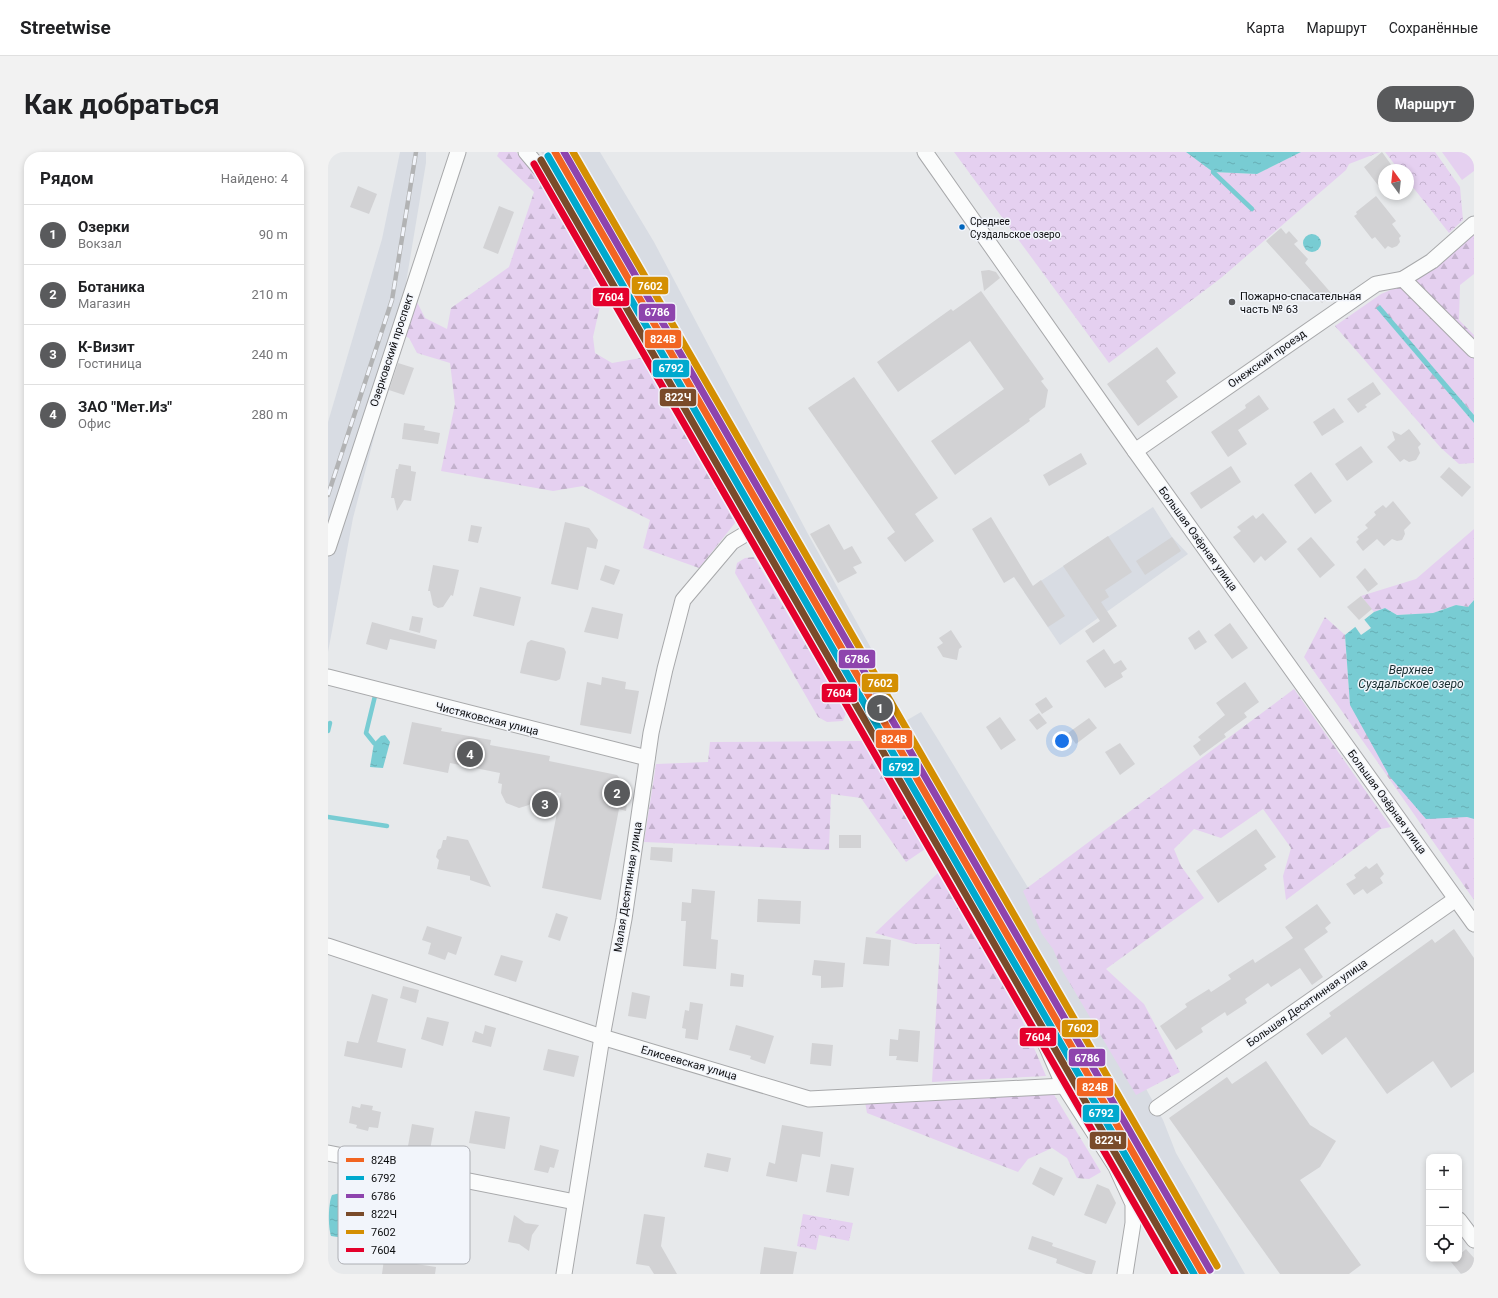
<!DOCTYPE html>
<html lang="ru">
<meta charset="utf-8">
<style>
:root{--surface:#fff;--page:#f2f2f2;--text:#202124;--muted:#757577;--line:#e0e0e0;--accent:#595a5c}
body{margin:0;font-family:Roboto,sans-serif;background:var(--page);color:var(--text)}
.controls{position:absolute;right:12px;bottom:12px;display:grid;overflow:hidden;border-radius:8px;box-shadow:0 2px 6px #0003}
.controls button{width:36px;height:36px;display:grid;place-items:center;padding:0;border:0;border-bottom:1px solid var(--line);background:var(--surface);color:var(--text);font:20px sans-serif}
.compass{position:absolute;left:1050px;top:12px;width:36px;height:36px;border-radius:50%;background:var(--surface);box-shadow:0 2px 6px #0003;rotate:345deg}
.you{position:absolute;left:734px;top:589px;width:14px;height:14px;margin:-10px;border:3px solid #fff;border-radius:50%;background:#1a73e8;box-shadow:0 0 0 6px #1a73e833}
.badge{display:grid;place-items:center;width:26px;height:26px;border-radius:50%;background:var(--accent);color:#fff;font-size:13px;font-weight:700}
.pin{position:absolute;translate:-50% -50%;border:2px solid #fff;box-shadow:0 1px 4px #0006}
.list{margin:0;padding:0;list-style:none}
h2{display:flex;justify-content:space-between;align-items:center;height:52px;margin:0;padding:0 16px;font-size:17px}
h2 small{font-size:13px;font-weight:400;color:var(--muted)}
.list li{display:grid;grid-template-columns:26px 1fr auto;gap:12px;align-items:center;box-sizing:border-box;height:60px;padding:0 16px;border-top:1px solid var(--line)}
.list b{display:block;font-size:15px;white-space:nowrap}
.list p{margin:0;font-size:13px;white-space:nowrap;color:var(--muted)}
.list em{font-size:13px;font-style:normal;color:var(--muted)}
.icon{flex:none;width:22px;height:22px;fill:none;stroke:currentColor;stroke-width:2;stroke-linecap:round;stroke-linejoin:round}
.map{position:relative;flex:none;width:1146px;height:1122px;overflow:hidden;border-radius:16px}
header{display:flex;align-items:center;gap:24px;box-sizing:border-box;height:56px;padding:0 20px;background:var(--surface);border-bottom:1px solid var(--line)}
header strong{font-size:19px}
nav{display:flex;gap:22px;margin-inline-start:auto;font-size:14px}
.intro{display:flex;align-items:center;justify-content:space-between;box-sizing:border-box;height:96px;padding:0 24px}
h1{margin:0;font-size:28px}
.button{padding:10px 18px;border-radius:16px;background:var(--accent);color:#fff;font-size:14px;font-weight:700}
main{display:flex;gap:24px;padding:0 24px}
aside{flex:1;background:var(--surface);border-radius:16px;box-shadow:0 2px 6px #0003}
.map>svg:first-child{display:block}
.built{fill:#d8dce3}
.forest{fill:url(#forest-firs)}
.park{fill:url(#park-crowns)}
.pitch{fill:#e5d0f0}
.water{fill:url(#water-ripples)}
.pier{fill:#e7e9eb}
.lines{fill:none;stroke-linecap:round;stroke-linejoin:round}
.stream{stroke:#78ccd3;stroke-width:4.5}
.building{fill:#d2d2d4}
.minor-casing{stroke:#a8a9ab;stroke-width:17}
.minor{stroke:#fbfcfc;stroke-width:15}
.rail-casing{stroke:#b2b3b4;stroke-width:4.5}
.rail{stroke:#f2f5fb;stroke-width:3;stroke-dasharray:9;stroke-linecap:butt}
.rail-1-casing{stroke:#f2f5fb;stroke-width:10}
.rail-2-casing{stroke:#f2f5fb;stroke-width:10}
.rail-3-casing{stroke:#f2f5fb;stroke-width:10}
.rail-4-casing{stroke:#f2f5fb;stroke-width:10}
.rail-5-casing{stroke:#f2f5fb;stroke-width:10}
.rail-6-casing{stroke:#f2f5fb;stroke-width:10}
.rail-1{stroke:#f26522;stroke-width:7}
.rail-2{stroke:#00a9ce;stroke-width:7}
.rail-3{stroke:#8e44ad;stroke-width:7}
.rail-4{stroke:#7a4b2a;stroke-width:7}
.rail-5{stroke:#d48f02;stroke-width:7}
.rail-6{stroke:#e4002b;stroke-width:7}
.bus-dot{fill:#0065bd;stroke:#f2f5fb;stroke-width:1.5}
.poi-dot{fill:#595a5c;stroke:#f2f5fb;stroke-width:1.5}
.labels{text-anchor:middle;dominant-baseline:central;stroke-width:3;stroke-linejoin:round;paint-order:stroke}
.bus-label{font-size:10px;fill:#0c0d0f;stroke:#f2f5fb;text-anchor:start}
.poi-label{font-size:11px;fill:#0c0d0f;stroke:#f2f5fb;text-anchor:start}
.street-label{font-size:11px;fill:#0c0d0f;stroke:#f2f5fb}
.water-label{font-size:12px;font-style:italic;fill:#192e30;stroke:#f2f5fb}
.key{fill:#f2f5fb;stroke:#adafb4;stroke-width:1}
.key-label{font-size:11px;fill:#0c0d0f}
.line-badge{stroke:#f2f5fb;stroke-width:1.5}
.badge-label{font-size:11px;text-anchor:middle;font-weight:bold;fill:#fff}
</style>
<header>
<strong>Streetwise</strong>
<nav><a>Карта</a><a>Маршрут</a><a>Сохранённые</a></nav>
</header>
<div class="intro"><h1>Как добраться</h1><a class="button">Маршрут</a></div>
<main>
<aside>
<h2>Рядом<small>Найдено: 4</small></h2>
<ul class="list">
<li><span class="badge">1</span><div><b>Озерки</b><p>Вокзал</p></div><em>90 m</em></li>
<li><span class="badge">2</span><div><b>Ботаника</b><p>Магазин</p></div><em>210 m</em></li>
<li><span class="badge">3</span><div><b>К-Визит</b><p>Гостиница</p></div><em>240 m</em></li>
<li><span class="badge">4</span><div><b>ЗАО &quot;Мет.Из&quot;</b><p>Офис</p></div><em>280 m</em></li>
</ul>
</aside>
<div class="map">
<svg width="1146" height="1122" viewBox="0 0 1146 1122">
<defs>
<pattern id="forest-firs" width="22" height="20" patternUnits="userSpaceOnUse"><rect width="22" height="20" fill="#e5d0f0"/><path d="M5 1l3.5 6h-7zM16 11l3.5 6h-7z" fill="#c3b1cd"/></pattern>
<pattern id="park-crowns" width="20" height="18" patternUnits="userSpaceOnUse"><rect width="20" height="18" fill="#e5d0f0"/><path d="M2 6a3 3 0 1 1 6 0M12 15a3 3 0 1 1 6 0" fill="none" stroke="#c3b1cd"/></pattern>
<pattern id="water-ripples" width="26" height="14" patternUnits="userSpaceOnUse"><rect width="26" height="14" fill="#78ccd3"/><path d="M2 4q2-2 4 0t4 0M15 11q2-2 4 0t4 0" fill="none" stroke="#67aeb4"/></pattern>
</defs>
<rect width="100%" height="100%" fill="#e7e9eb"/>
<!-- built -->
<g class="built">
<path d="M72 0H98V11L78 131 83 144 25 366 0 500V270L54 87Z"/>
<path d="M213 0H272L326 90 480 382 544 498 534 504 574 571 593 560 611 589 784 874 835 968 848 1001 917 1122H849L808 1053 550 589 221 11Z"/>
<path d="M825 355 844 385 860 402 732 493 696 440Z"/>
</g>
<!-- forest -->
<g class="forest">
<path d="M171 0H188L202 14 275 141 265 185 267 201 284 211 319 205 407 357V371L371 416 315 396 322 368 255 334 225 339 113 319 127 252 122 211 89 201 81 186 74 183 86 144 97 166 119 177 123 156 181 115 206 40 169 4Z"/>
<path d="M1146 80V122L1132 133 1131 168 1146 183V263L1052 154 1049 156 1146 271V311L1131 312 1113 296 1007 174 1053 142 1072 134Z"/>
<path d="M1146 377V448L1140 455 1128 453 1105 461 1069 463 1057 456 1046 460 1033 444 1088 427Z"/>
<path d="M426 405 518 561 515 569 499 570 490 565 407 421 409 411 417 406Z"/>
<path d="M997 465 1017 483 1022 553 1139 665 1146 667V748L976 505Z"/>
<path d="M966 537 1063 675 1053 677 958 748 955 724 963 696 935 657 893 686 866 677 846 697 853 714 876 746 778 817 816 852 852 920 808 943 734 818 725 797 714 782 695 739Z"/>
<path d="M534 589 600 695 578 710 533 646 503 642 501 698 316 690 328 612 380 610 382 590Z"/>
<path d="M613 718 683 842 718 924 604 930 612 792H586L547 781Z"/>
<path d="M725 941 773 1020 761 1027 749 1026 739 1006 724 996 700 1007 690 1020 539 961 537 950Z"/>
</g>
<!-- park -->
<g class="park">
<path d="M626 0H858L885 20 929 22 973 0H1052L1021 12 1018 18 893 126 781 211Z"/>
<path d="M1057 0H1107L1132 35 1135 68 1121 81 1080 29V18H1071Z"/>
<path d="M475 1062 525 1071 521 1089 491 1083 488 1098 469 1094Z"/>
</g>
<!-- pitch -->
<path class="pitch" d="M1114 0H1146V19L1134 28Z"/>
<!-- water -->
<g class="water">
<path d="M858 0H973L929 22 885 20Z"/>
<circle cx="984" cy="91" r="9"/>
<path d="M1052 153 1146 263V271L1048 156Z"/>
<path d="M1146 448V667L1139 665 1098 667 1062 625 1022 553 1017 483 1046 460 1057 456 1069 463 1105 461 1128 453 1140 455Z"/>
<path d="M57 583 62 590 55 616 42 615 46 591 53 584Z"/>
<path d="M17 1040 26 1047 22 1080 16 1086 3 1084C0 1075 0 1052 4 1043Z"/>
</g>
<!-- pier -->
<path class="pier" d="M1035 466 1043 476 1033 483 1026 473Z"/>
<g class="lines">
<!-- stream -->
<g class="stream">
<path d="M885 20 924 57"/>
<path d="M0 579 2 571"/>
<path d="M46 591 38 581 47 544"/>
<path d="M0 665 59 674"/>
</g>
</g>
<!-- building -->
<g class="building">
<path d="M1054 0 1067 18H1056V41L1036 15Z"/>
<path d="M30 34 49 42 41 62 22 55Z"/>
<path d="M1048 44 1068 69 1064 72 1073 84 1071 86 1072 90 1069 94 1064 96 1060 94 1057 97 1047 85 1044 87 1026 64 1029 62 1028 60Z"/>
<path d="M171 54 186 60 170 102 155 96Z"/>
<path d="M953 76 958 82 961 79 970 89 966 92 980 107 977 111 1004 142 994 151 938 89Z"/>
<path d="M661 118 668 120 672 126 656 139 653 119Z"/>
<path d="M653 139 716 227 713 229 720 238 717 255 701 267 702 269 627 323 603 289 676 237 642 189 570 240 549 210 623 157 625 159Z"/>
<path d="M829 195 848 221 838 229 850 245 810 274 779 232Z"/>
<path d="M70 211 86 216 76 243 61 238Z"/>
<path d="M526 225 610 346 587 362 606 389 577 410 559 386 567 380 480 256Z"/>
<path d="M1045 230 1053 242 1037 253 1039 255 1030 261 1019 247Z"/>
<path d="M931 243 941 257 910 278 919 292 900 305 883 280 918 256 917 253Z"/>
<path d="M1006 256 1016 270 994 284 985 270Z"/>
<path d="M76 271 97 274 96 278 112 281 110 292 74 287Z"/>
<path d="M1081 277 1093 292 1090 295 1092 301 1088 308 1081 310 1076 307 1072 310 1059 295 1067 288 1064 279 1073 283Z"/>
<path d="M1033 294 1045 310 1019 329 1007 312Z"/>
<path d="M753 301 759 312 721 334 715 323Z"/>
<path d="M71 312 83 314V319L88 320 83 349 76 348 69 359 66 346H63L68 317H70Z"/>
<path d="M903 314 913 330 873 357 862 341Z"/>
<path d="M1121 315 1143 335 1134 345 1112 325Z"/>
<path d="M983 320 1004 349 987 362 966 333Z"/>
<path d="M1065 349 1083 371 1076 378 1077 382 1074 388 1069 389 1064 387 1056 394 1049 387 1035 399 1028 390 1031 387 1029 385 1040 376 1037 373 1048 363 1046 360 1055 353 1058 356Z"/>
<path d="M935 361 959 390 937 409 933 404 926 411 905 385 913 379 909 375 925 363 928 367Z"/>
<path d="M663 365 705 434 713 428 737 464 720 475 686 425 676 431 644 377Z"/>
<path d="M237 370 261 376 270 388 268 397 259 395 250 438 223 432Z"/>
<path d="M501 372 516 398 524 394 534 411 525 415 529 421 510 431 482 382Z"/>
<path d="M143 373 154 375 150 391 140 389Z"/>
<path d="M780 384 804 420 777 438 781 445 773 450 789 474 765 491 757 479 772 469 735 414Z"/>
<path d="M844 385 853 399 817 423 808 409Z"/>
<path d="M983 385 1007 413 992 426 969 397Z"/>
<path d="M105 413 131 418 125 444 123 443 115 455 110 456 105 453 102 439H100Z"/>
<path d="M277 413 292 418 286 433 272 428Z"/>
<path d="M1037 416 1050 432 1040 440 1028 425Z"/>
<path d="M152 435 193 445 186 474 145 464Z"/>
<path d="M1033 444 1044 457 1031 468 1019 455Z"/>
<path d="M264 455 295 462 290 487 256 480Z"/>
<path d="M84 464 95 466 92 481 81 478Z"/>
<path d="M44 470 109 488 107 497 62 487 59 498 38 492Z"/>
<path d="M902 471 920 496 904 507 886 483Z"/>
<path d="M623 478 634 495 631 497 629 508 615 505 609 495 615 491 611 486Z"/>
<path d="M871 478 879 490 867 498 860 486Z"/>
<path d="M203 488 236 496 238 500 232 527 228 529 192 521 199 491Z"/>
<path d="M776 497 786 512 793 508 799 517 793 521 795 525 777 536 758 509Z"/>
<path d="M274 525 298 530 297 537 311 539 303 582 252 573 259 530 273 533Z"/>
<path d="M917 530 931 550 916 561 919 565 896 582 898 585 872 604 865 594 873 588 870 585 897 563 888 551Z"/>
<path d="M718 545 725 555 714 562 707 552Z"/>
<path d="M711 561 719 571 709 578 701 568Z"/>
<path d="M672 565 688 588 673 598 658 575Z"/>
<path d="M761 566 769 576 748 592 740 581Z"/>
<path d="M84 570 114 576 113 579 163 588 162 593 222 604 221 609 289 623 294 629 296 642 300 643 298 659 291 657 273 748 214 736 233 641 210 638 207 646 201 653 191 656 178 651 173 641 174 632 170 631 172 621 122 611 120 621 75 612Z"/>
<path d="M792 591 807 612 792 623 777 600Z"/>
<path d="M928 677 948 705 936 713 939 717 890 751 868 719Z"/>
<rect x="511" y="683" width="22" height="13"/>
<path d="M119 684 140 688 163 735 142 728V724L109 717 111 708 108 705 110 698 113 696 115 688H118Z"/>
<path d="M323 695 345 696 344 710 322 708Z"/>
<path d="M1049 711 1056 722 1052 726 1055 731 1039 742 1035 737 1026 743 1018 732 1028 726 1026 723 1038 714 1041 717Z"/>
<path d="M364 737 387 739 383 787 390 788 388 817 355 814 358 769H353L354 750 363 751Z"/>
<path d="M430 747 473 749 472 772 429 770Z"/>
<path d="M989 752 1003 771 997 776 1000 780 976 797 995 825 984 833 972 816 943 835 940 831 917 847 919 851 899 864 897 860 873 876 875 880 848 898 832 874 859 855 857 852 881 837 883 840 903 827 900 823 925 807 927 811 965 786 957 775Z"/>
<path d="M228 761 240 765 232 789 220 785Z"/>
<path d="M99 774 134 785 128 803 120 800 117 808 100 802 103 791 94 788Z"/>
<path d="M1126 777 1146 806V920L1123 936 1105 909 1059 942 1018 885 994 903 978 882 1003 864 1001 861 1047 828 1104 787 1107 791Z"/>
<path d="M538 785 563 788 561 814 535 812Z"/>
<path d="M173 803 195 809 188 830 166 823Z"/>
<path d="M486 808 517 811 515 835 493 836V824L484 823Z"/>
<path d="M403 821 416 823 415 835 402 834Z"/>
<path d="M75 834 91 838 88 851 72 846Z"/>
<path d="M304 840 322 844 318 867 300 864Z"/>
<path d="M44 842 60 847 49 890 78 897 74 916 16 904 19 889 30 891Z"/>
<path d="M362 850 375 852 370 888 357 886 358 877 354 876 357 858 361 859Z"/>
<path d="M99 865 121 870 115 894 93 887Z"/>
<path d="M157 873 168 876 163 895 144 890 147 879 155 882Z"/>
<path d="M408 873 446 884 437 912 422 907 423 904 401 898Z"/>
<path d="M571 877 592 879 590 910 568 908 569 904H561L562 887 570 888Z"/>
<path d="M484 891 505 893 503 914 482 912Z"/>
<path d="M220 897 251 904 246 925 215 918Z"/>
<path d="M938 909 982 973 1008 989 992 1015 972 1028 1033 1113 1021 1122H952L841 966 899 925 904 932Z"/>
<path d="M33 952 45 954 44 958 53 960 50 976 41 975 40 979 28 976 29 973 21 971 24 954 32 956Z"/>
<path d="M147 959 182 965 177 997 141 991Z"/>
<path d="M84 972 106 976 102 998 80 994Z"/>
<path d="M454 973 495 980 492 1005 474 1002 469 1030 438 1024 441 1010 447 1012Z"/>
<path d="M212 993 231 998 226 1016 222 1015 220 1021 206 1018Z"/>
<path d="M379 1001 403 1006 400 1020 376 1015Z"/>
<path d="M503 1012 526 1016 521 1044 498 1040Z"/>
<path d="M712 1015 735 1026 726 1044 704 1032Z"/>
<path d="M769 1032 781 1037 788 1051 778 1072 756 1063Z"/>
<path d="M316 1062 337 1065 333 1094 349 1122H326L321 1114 308 1112Z"/>
<path d="M186 1063 197 1071 211 1073 204 1083 201 1099 191 1092 180 1090Z"/>
<path d="M704 1084 725 1091 724 1094 768 1109 764 1122H758L728 1111 729 1107 700 1097Z"/>
<path d="M436 1095 469 1100 465 1122H432Z"/>
<path d="M1138 1097 1146 1106V1116L1138 1122H1133L1123 1110 1126 1107H1131V1103Z"/>
<path d="M56 1107 108 1115 107 1122H54Z"/>
</g>
<g class="lines">
<!-- minor casing -->
<g class="minor-casing">
<g id="minor">
<path d="M198 0 214 19 266 104 547 591 696 843 736 934 788 1015 805 1052V1071L797 1122"/>
<path d="M597 0 807 299 1146 772"/>
<path d="M1075 127 1146 198"/>
<path d="M807 299 1048 132 1075 127 1104 109 1146 72"/>
<path d="M0 396 130 0"/>
<path d="M0 525 319 606"/>
<path d="M0 794 274 885 481 947 736 934"/>
<path d="M829 956 1128 747"/>
<path d="M0 1001 247 1050"/>
<path d="M1131 1068 1146 1088"/>
<path d="M236 1122 274 885 296 767 323 581 337 517 355 448 404 390 424 378"/>
</g>
</g>
<!-- minor -->
<use href="#minor" class="minor"/>
<!-- rail casing -->
<g class="rail-casing">
<path id="rail" d="M0 343 64 148 88 0"/>
</g>
<!-- rail -->
<use href="#rail" class="rail"/>
<!-- rail-1 casing -->
<g class="rail-1-casing">
<path id="rail-1" d="M227 0 875 1122"/>
</g>
<!-- rail-2 casing -->
<g class="rail-2-casing">
<path id="rail-2" d="M220 4 866 1122"/>
</g>
<!-- rail-3 casing -->
<g class="rail-3-casing">
<path id="rail-3" d="M236 0 882 1118"/>
</g>
<!-- rail-4 casing -->
<g class="rail-4-casing">
<path id="rail-4" d="M213 8 857 1122"/>
</g>
<!-- rail-5 casing -->
<g class="rail-5-casing">
<path id="rail-5" d="M245 0 889 1114"/>
</g>
<!-- rail-6 casing -->
<g class="rail-6-casing">
<path id="rail-6" d="M206 12 847 1122"/>
</g>
<!-- rail-1 -->
<use href="#rail-1" class="rail-1"/>
<!-- rail-2 -->
<use href="#rail-2" class="rail-2"/>
<!-- rail-3 -->
<use href="#rail-3" class="rail-3"/>
<!-- rail-4 -->
<use href="#rail-4" class="rail-4"/>
<!-- rail-5 -->
<use href="#rail-5" class="rail-5"/>
<!-- rail-6 -->
<use href="#rail-6" class="rail-6"/>
</g>
<!-- markers -->
<circle class="bus-dot" cx="634" cy="75" r="3.5"/>
<circle class="poi-dot" cx="904" cy="150" r="4"/>
<g class="labels">
<!-- bus labels -->
<g class="bus-label">
<text x="642" y="69">Среднее<tspan x="642" dy="13">Суздальское озеро</tspan></text>
</g>
<!-- poi labels -->
<g class="poi-label">
<text x="912" y="144">Пожарно-спасательная<tspan x="912" dy="13">часть № 63</tspan></text>
</g>
<!-- street labels -->
<g class="street-label">
<text transform="translate(64 198) rotate(-72)">Озерковский проспект</text>
<text transform="translate(939 207) rotate(-35)">Онежский проезд</text>
<text transform="translate(870 387) rotate(54)">Большая Озёрная улица</text>
<text transform="translate(159 567) rotate(14)">Чистяковская улица</text>
<text transform="translate(1059 650) rotate(54)">Большая Озёрная улица</text>
<text transform="translate(300 735) rotate(-81)">Малая Десятинная улица</text>
<text transform="translate(979 851) rotate(-35)">Большая Десятинная улица</text>
<text transform="translate(361 911) rotate(16)">Елисеевская улица</text>
</g>
<!-- water labels -->
<g class="water-label">
<text x="1083" y="518">Верхнее<tspan x="1083" dy="14">Суздальское озеро</tspan></text>
</g>
</g>
<!-- legend -->
<rect x="10" y="994" width="132" height="118" rx="6" class="key"/>
<rect x="18" y="1006" width="18" height="4" fill="#f26522"/>
<rect x="18" y="1024" width="18" height="4" fill="#00a9ce"/>
<rect x="18" y="1042" width="18" height="4" fill="#8e44ad"/>
<rect x="18" y="1060" width="18" height="4" fill="#7a4b2a"/>
<rect x="18" y="1078" width="18" height="4" fill="#d48f02"/>
<rect x="18" y="1096" width="18" height="4" fill="#e4002b"/>
<g class="key-label">
<text x="43" y="1012">824В</text>
<text x="43" y="1030">6792</text>
<text x="43" y="1048">6786</text>
<text x="43" y="1066">822Ч</text>
<text x="43" y="1084">7602</text>
<text x="43" y="1102">7604</text>
</g>
<g class="line-badge">
<rect x="303" y="124" width="38" height="19" rx="4" fill="#d48f02"/>
<rect x="264" y="135" width="38" height="20" rx="4" fill="#e4002b"/>
<rect x="310" y="151" width="38" height="19" rx="4" fill="#8e44ad"/>
<rect x="316" y="177" width="38" height="20" rx="4" fill="#f26522"/>
<rect x="324" y="207" width="38" height="19" rx="4" fill="#00a9ce"/>
<rect x="331" y="236" width="38" height="19" rx="4" fill="#7a4b2a"/>
<rect x="510" y="497" width="38" height="20" rx="4" fill="#8e44ad"/>
<rect x="533" y="521" width="38" height="20" rx="4" fill="#d48f02"/>
<rect x="493" y="531" width="37" height="20" rx="4" fill="#e4002b"/>
<rect x="547" y="577" width="38" height="20" rx="4" fill="#f26522"/>
<rect x="554" y="605" width="38" height="20" rx="4" fill="#00a9ce"/>
<rect x="733" y="867" width="38" height="19" rx="4" fill="#d48f02"/>
<rect x="691" y="875" width="38" height="20" rx="4" fill="#e4002b"/>
<rect x="740" y="896" width="38" height="19" rx="4" fill="#8e44ad"/>
<rect x="748" y="925" width="38" height="20" rx="4" fill="#f26522"/>
<rect x="754" y="952" width="38" height="19" rx="4" fill="#00a9ce"/>
<rect x="761" y="979" width="38" height="19" rx="4" fill="#7a4b2a"/>
</g>
<g class="badge-label">
<text x="322" y="138">7602</text>
<text x="283" y="149">7604</text>
<text x="329" y="164">6786</text>
<text x="335" y="191">824В</text>
<text x="343" y="220">6792</text>
<text x="350" y="249">822Ч</text>
<text x="529" y="511">6786</text>
<text x="552" y="535">7602</text>
<text x="511" y="545">7604</text>
<text x="566" y="591">824В</text>
<text x="573" y="619">6792</text>
<text x="752" y="880">7602</text>
<text x="710" y="889">7604</text>
<text x="759" y="910">6786</text>
<text x="767" y="939">824В</text>
<text x="773" y="965">6792</text>
<text x="780" y="992">822Ч</text>
</g>
</svg>
<div class="controls">
<button>+</button>
<button>−</button>
<button><svg class="icon" aria-label="locate" viewBox="0 0 24 24"><circle cx="12" cy="12" r="6"/><path d="M12 2v4M12 18v4M2 12h4M18 12h4"/></svg></button>
</div>
<svg class="compass" viewBox="-18 -18 36 36"><path d="M0-13l5 13h-10z" fill="#e53935"/><path d="M0 13l5-13h-10z" fill="#757577"/></svg>
<div class="you"></div>
<div class="pin badge" style="left:552px;top:556px">1</div>
<div class="pin badge" style="left:289px;top:641px">2</div>
<div class="pin badge" style="left:217px;top:652px">3</div>
<div class="pin badge" style="left:142px;top:602px">4</div>
</div>
</main>
